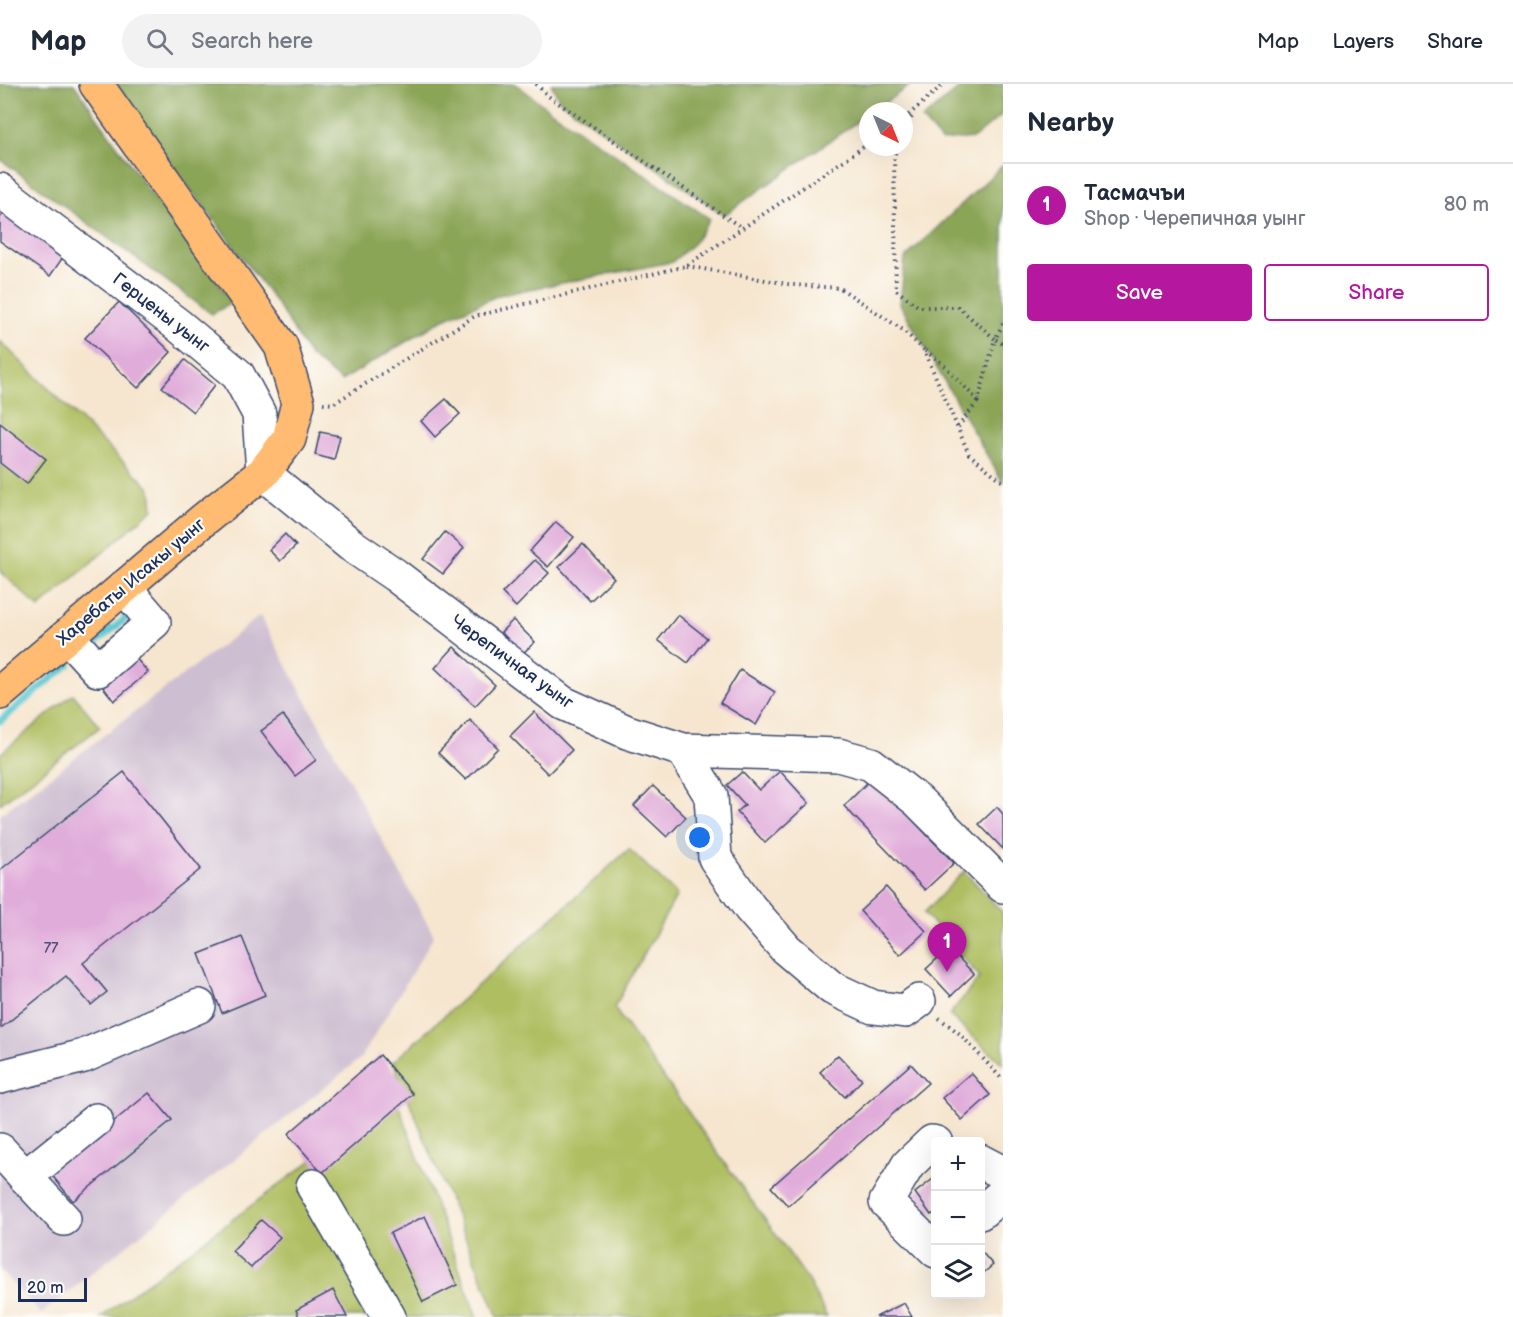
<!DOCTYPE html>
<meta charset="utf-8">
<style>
:root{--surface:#fff;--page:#f2f2f3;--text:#1f2937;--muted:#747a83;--line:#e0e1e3;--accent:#b5179e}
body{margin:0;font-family:"Balsamiq Sans",sans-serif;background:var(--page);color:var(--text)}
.controls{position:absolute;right:18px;bottom:18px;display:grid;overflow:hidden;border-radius:6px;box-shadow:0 6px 24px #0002}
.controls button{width:54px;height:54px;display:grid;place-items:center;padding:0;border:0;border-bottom:2px solid var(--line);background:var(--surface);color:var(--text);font:30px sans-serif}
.compass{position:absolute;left:859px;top:18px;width:54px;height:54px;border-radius:50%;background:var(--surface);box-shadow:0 6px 24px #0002;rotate:137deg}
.scale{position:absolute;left:18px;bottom:15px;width:69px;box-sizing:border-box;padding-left:6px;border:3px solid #1b2f5e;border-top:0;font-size:16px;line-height:21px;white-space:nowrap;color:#1b2f5e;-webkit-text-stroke:4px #fdfcf7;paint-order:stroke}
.you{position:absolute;left:700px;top:754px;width:21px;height:21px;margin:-15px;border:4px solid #fff;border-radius:50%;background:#1a73e8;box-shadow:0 0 0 9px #1a73e833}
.badge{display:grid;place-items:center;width:39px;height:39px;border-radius:50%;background:var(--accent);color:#fff;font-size:20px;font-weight:700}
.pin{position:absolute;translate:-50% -50px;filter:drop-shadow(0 2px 3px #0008)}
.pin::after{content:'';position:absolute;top:32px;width:21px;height:18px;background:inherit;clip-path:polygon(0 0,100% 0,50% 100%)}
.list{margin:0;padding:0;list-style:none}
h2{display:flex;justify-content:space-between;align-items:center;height:78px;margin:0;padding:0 24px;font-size:26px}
h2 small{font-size:20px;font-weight:400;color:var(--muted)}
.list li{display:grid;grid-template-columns:39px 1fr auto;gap:18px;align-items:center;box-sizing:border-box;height:84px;padding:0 24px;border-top:2px solid var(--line)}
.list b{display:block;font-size:22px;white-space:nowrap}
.list p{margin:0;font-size:20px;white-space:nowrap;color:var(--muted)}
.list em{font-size:20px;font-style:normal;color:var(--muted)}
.actions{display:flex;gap:12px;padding:18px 24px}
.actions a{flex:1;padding:14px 0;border:2px solid var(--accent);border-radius:6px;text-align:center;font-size:21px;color:var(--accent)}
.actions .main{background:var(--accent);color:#fff}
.icon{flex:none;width:33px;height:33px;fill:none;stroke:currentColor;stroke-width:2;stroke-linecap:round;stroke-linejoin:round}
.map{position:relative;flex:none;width:1003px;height:1233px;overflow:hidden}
header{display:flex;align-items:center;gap:36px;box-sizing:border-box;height:84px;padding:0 30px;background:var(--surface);border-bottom:2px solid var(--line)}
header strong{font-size:28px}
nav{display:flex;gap:33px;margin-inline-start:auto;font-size:21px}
.search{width:420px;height:54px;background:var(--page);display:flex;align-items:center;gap:15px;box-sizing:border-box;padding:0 21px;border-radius:33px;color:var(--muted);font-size:22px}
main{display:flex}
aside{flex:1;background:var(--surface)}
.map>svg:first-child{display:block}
.industrial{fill:#cebed1}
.green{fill:#afbe61;stroke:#657660;stroke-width:1.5}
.forest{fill:#8ba557;stroke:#536a5a;stroke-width:1.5}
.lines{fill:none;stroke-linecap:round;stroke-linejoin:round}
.stream{stroke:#5cc8d3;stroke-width:7}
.building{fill:#e0acda}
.minor-casing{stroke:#3c4a6f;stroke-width:36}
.major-casing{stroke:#3c4a6f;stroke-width:36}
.path{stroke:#3c4a6f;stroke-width:4;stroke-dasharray:1.5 4.5;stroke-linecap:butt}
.minor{stroke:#fff;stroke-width:33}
.major{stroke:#febb71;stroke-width:33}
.labels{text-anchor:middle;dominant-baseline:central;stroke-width:4.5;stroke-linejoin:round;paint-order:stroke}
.number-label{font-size:15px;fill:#4c4e7d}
.street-label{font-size:18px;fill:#1b2f5e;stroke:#fdfcf7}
</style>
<header>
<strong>Map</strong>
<div class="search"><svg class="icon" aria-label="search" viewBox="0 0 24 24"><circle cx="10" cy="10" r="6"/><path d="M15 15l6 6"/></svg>Search here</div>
<nav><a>Map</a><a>Layers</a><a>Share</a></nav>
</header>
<main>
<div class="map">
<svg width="1003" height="1233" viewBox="0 0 1003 1233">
<rect width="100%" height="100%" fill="#fdfcf7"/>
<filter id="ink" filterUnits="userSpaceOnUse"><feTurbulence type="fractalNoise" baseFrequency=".0167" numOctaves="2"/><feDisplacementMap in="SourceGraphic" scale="12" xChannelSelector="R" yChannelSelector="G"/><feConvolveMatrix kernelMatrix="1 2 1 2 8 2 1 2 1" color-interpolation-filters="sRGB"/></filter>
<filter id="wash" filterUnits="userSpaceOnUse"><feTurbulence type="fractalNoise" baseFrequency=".008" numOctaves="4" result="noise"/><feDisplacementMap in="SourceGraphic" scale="24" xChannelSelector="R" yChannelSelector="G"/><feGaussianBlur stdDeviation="1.35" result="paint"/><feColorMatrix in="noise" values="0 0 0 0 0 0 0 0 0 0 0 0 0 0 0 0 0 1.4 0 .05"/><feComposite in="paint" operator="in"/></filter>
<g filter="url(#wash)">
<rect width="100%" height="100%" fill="#f6e6cf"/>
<!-- industrial -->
<path class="industrial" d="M260 532 434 852 361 974 41 1230 0 1186V731Z"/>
<!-- green -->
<g class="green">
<path d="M0 257 151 405 153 425 39 524 0 487Z"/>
<path d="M73 610 100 643 0 720V670Z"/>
<path d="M629 765 677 811 614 924 806 1193 827 1233H498L393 978Z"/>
<path d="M964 787 1003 829V980L949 931 980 893 924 829Z"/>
<path d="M396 1014 477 1233H101Z"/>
</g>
<!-- forest -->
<g class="forest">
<path d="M0 0H74L173 141 233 218 212 230 0 75Z"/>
<path d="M111 0H516L548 25 710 135 694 159 672 178 499 211 442 236 341 297 310 272 275 217Z"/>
<path d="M551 0H912L873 27H868V30L724 131 560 17Z"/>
<path d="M964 0H1003V30L974 54 941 57 922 35Z"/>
<path d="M1003 81V399L900 220 905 174Z"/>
</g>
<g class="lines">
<!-- stream -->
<g class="stream">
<path d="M93 561 131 530"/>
<path d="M0 637 69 580"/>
</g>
</g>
<g id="blocks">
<!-- building -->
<g class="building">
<path d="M8 123 68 166 50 192 0 157V134Z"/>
<path d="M119 218 171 268 138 304 85 254Z"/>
<path d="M185 276 215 301 193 328 162 303Z"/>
<path d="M446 315 460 330 435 353 421 337Z"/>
<path d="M0 339 46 375 27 400 0 379Z"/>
<path d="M320 348 340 352 334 376 315 371Z"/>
<path d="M556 438 574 453 548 483 530 467Z"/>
<path d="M445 448 464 464 443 490 423 475Z"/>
<path d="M285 450 296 462 280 477 269 466Z"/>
<path d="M583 460 614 494 590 517 559 483Z"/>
<path d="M535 476 549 489 516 523 502 509Z"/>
<path d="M678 531 707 554 688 579 658 556Z"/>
<path d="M513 536 535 558 522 570 501 548Z"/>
<path d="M454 563 495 601 475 622 435 584Z"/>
<path d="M133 571 148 588 114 617 100 599Z"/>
<path d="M740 586 775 608 756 641 720 619Z"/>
<path d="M534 628 572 666 548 690 510 652Z"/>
<path d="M283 631 316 676 295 692 261 647Z"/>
<path d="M470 636 498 664 466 696 438 669Z"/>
<path d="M780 687 809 719 765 759 737 728 745 721 727 701 742 688 759 706Z"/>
<path d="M124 688 201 785 83 879 107 908 91 921 66 892 1 944 0 786Z"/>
<path d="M872 694 954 779 925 806 844 722Z"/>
<path d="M653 702 686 733 667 753 634 722Z"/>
<path d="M997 723 1003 730V765L979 740Z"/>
<path d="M886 803 926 847 900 871 860 827Z"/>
<path d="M242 853 265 911 222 929 199 870Z"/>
<path d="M949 864 974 890 951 912 926 885Z"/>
<path d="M380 971 413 1010 322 1089 288 1050Z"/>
<path d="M838 971 862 996 845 1013 820 988Z"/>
<path d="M911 980 928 999 788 1122 771 1103Z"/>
<path d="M971 989 990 1011 962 1036 942 1014Z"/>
<path d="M149 1009 172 1036 73 1117 50 1089Z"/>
<path d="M933 1095 936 1099V1128L931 1131 915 1109Z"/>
<path d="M425 1132 457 1201 423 1218 390 1149Z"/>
<path d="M261 1136 280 1153 251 1184 232 1167Z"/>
<path d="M980 1166 993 1181 980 1192Z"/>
<path d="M333 1206 347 1233H299L296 1226Z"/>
<path d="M904 1219 912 1233H876Z"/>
</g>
</g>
</g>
<g filter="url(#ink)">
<use href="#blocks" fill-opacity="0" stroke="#3c4a6f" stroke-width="1.5"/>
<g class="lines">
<!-- minor casing -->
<g class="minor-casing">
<g id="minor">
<path d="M0 106 178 241 238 291 259 330 263 389 351 461 395 491 563 619 627 648 683 666 838 671 871 680 918 717 1003 802"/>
<path d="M67 552 98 586 154 538 124 503"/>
<path d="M683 666 711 712 715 774 750 824 786 865 832 904 873 923 905 927 919 917"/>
<path d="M0 993 84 972 199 922"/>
<path d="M936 1059 932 1058 908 1081 886 1118 936 1167"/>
<path d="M0 1066 64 1135"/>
<path d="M980 1077 1003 1089"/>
<path d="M25 1093 96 1036"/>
<path d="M313 1102 389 1233"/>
<path d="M980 1129 1003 1110"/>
</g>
</g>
<!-- major casing -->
<g class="major-casing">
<path id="major" d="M0 609 203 436 263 389 289 355 298 319 281 262 96 0"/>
</g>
<!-- path -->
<g class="path">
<path d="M536 0 548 12 742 144"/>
<path d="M904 35 944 0"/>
<path d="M904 44 914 30"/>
<path d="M897 63 894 73 896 206 919 223H958L995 255 978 317 942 279 925 267"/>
<path d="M687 182 793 201 840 204 903 246 924 266 969 370 1003 398"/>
<path d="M1003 240 995 255 1003 260"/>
<path d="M323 319 333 320 475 232 686 182 868 60"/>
<path d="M958 343 978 317"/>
<path d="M939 934 960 950 1003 996"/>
</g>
<!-- minor -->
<use href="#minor" class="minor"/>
<!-- major -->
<use href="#major" class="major"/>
</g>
</g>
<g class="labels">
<!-- number labels -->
<g class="number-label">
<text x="51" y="864">77</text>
</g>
<!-- street labels -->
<g class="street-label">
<text transform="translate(161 229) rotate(38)">Герцены уынг</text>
<text transform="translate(131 498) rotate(-40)">Харебаты Исакы уынг</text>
<text transform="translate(512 578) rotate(36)">Черепичная уынг</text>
</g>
</g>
</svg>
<div class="controls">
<button>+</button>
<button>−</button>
<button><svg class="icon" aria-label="layers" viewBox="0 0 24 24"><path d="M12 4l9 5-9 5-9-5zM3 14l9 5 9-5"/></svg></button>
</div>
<svg class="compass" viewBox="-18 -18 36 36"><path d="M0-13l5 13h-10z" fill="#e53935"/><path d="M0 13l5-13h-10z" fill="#747a83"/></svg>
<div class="scale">20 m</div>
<div class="you"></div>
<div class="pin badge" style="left:947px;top:888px">1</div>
</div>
<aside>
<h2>Nearby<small></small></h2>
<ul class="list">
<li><span class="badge">1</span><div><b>Тасмачъи</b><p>Shop · Черепичная уынг</p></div><em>80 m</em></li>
</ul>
<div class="actions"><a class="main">Save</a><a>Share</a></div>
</aside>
</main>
